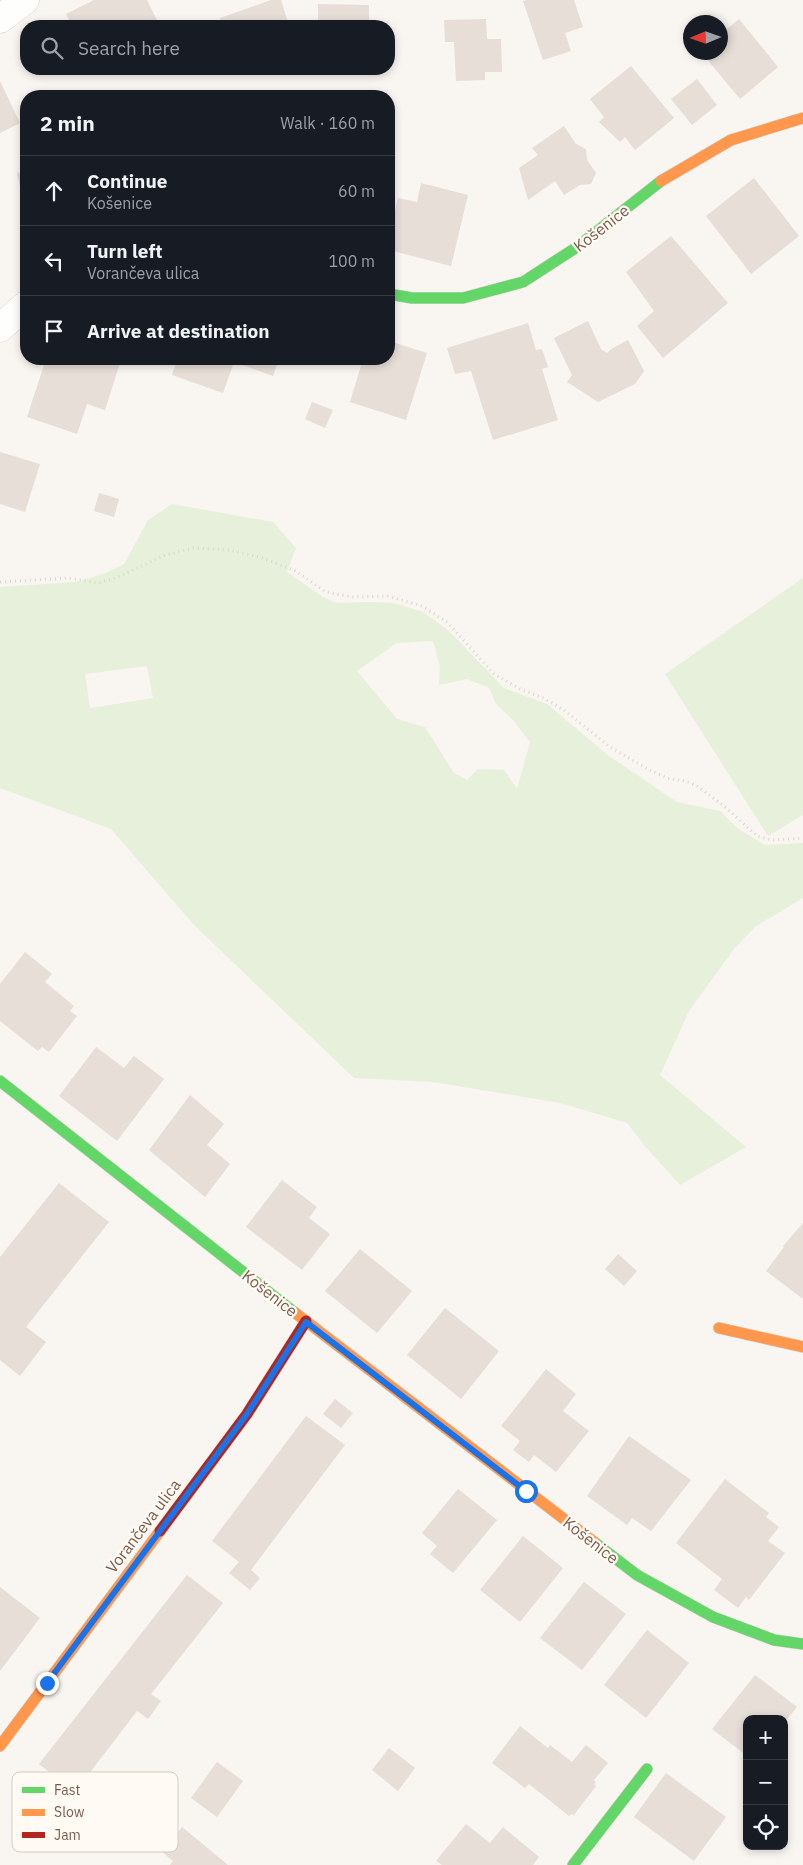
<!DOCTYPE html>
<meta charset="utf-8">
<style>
:root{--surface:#171b24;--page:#242831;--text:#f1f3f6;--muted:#9ea1a6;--line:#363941}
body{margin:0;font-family:"IBM Plex Sans",sans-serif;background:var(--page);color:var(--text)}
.controls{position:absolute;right:15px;bottom:15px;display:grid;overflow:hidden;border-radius:10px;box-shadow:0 2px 8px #0003}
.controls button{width:45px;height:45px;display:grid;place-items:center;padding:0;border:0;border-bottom:1px solid var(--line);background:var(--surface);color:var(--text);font:25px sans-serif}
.compass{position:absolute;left:683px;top:15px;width:45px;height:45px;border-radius:50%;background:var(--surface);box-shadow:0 2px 8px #0003;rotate:268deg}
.stop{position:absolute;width:15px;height:15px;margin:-11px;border:4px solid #1a73e8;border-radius:50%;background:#fff}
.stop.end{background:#1a73e8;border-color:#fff;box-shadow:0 1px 5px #0008}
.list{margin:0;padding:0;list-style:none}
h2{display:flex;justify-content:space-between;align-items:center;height:65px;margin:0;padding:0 20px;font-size:21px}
h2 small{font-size:16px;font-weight:400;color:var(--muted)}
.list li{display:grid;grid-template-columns:32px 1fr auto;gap:15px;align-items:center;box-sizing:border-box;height:70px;padding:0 20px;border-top:1px solid var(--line)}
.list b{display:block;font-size:19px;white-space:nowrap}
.list p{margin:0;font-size:16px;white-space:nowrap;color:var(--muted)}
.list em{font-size:16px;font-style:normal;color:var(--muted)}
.icon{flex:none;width:28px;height:28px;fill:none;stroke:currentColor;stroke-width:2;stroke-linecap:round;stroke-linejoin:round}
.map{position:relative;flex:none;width:803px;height:1865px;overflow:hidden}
.search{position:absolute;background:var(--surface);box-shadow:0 2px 8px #0003;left:20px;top:20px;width:375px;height:55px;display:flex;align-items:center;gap:12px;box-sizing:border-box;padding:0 18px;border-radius:20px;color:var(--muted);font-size:19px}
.panel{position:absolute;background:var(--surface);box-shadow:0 2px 8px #0003;left:20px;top:90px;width:375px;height:275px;border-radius:20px}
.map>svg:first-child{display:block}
.green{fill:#e7f0db;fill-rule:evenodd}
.building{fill:#e6ded7}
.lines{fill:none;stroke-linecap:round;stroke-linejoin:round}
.street-casing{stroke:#d7d1cb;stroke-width:29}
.fast-casing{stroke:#d9d2cb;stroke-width:12}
.slow-casing{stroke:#d9d2cb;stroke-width:12}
.jam-casing{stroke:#d9d2cb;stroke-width:12}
.path{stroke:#dcd5d0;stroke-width:3;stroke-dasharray:1 4;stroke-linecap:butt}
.street{stroke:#fefefd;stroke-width:28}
.fast{stroke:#63d668;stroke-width:11}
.slow{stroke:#ff974d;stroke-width:11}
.jam{stroke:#b3261e;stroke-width:11}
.route{stroke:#1a73e8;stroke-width:6}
.labels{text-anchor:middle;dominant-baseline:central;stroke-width:4.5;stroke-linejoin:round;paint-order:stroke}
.street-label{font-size:16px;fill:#7a5c4d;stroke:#fffaf3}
.key{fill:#fffaf3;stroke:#d7cbc1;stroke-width:1}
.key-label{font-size:14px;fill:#7a5c4d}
</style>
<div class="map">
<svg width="803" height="1865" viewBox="0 0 803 1865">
<rect width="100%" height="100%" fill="#f9f5f0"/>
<!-- green -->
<g class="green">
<path d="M172 504 273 522 296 548 287 572 323 597 337 603 369 602 394 603 423 612 448 630 504 688 547 704 609 756 677 802 720 811 737 828 765 845 803 843V898L756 926 734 949 689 1011 660 1075 746 1147 680 1185 644 1145 627 1123 560 1103 434 1082 354 1078 194 925 111 829 0 788V587L76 582 103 574 124 564 148 520ZM433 641 440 666 439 685 467 679 489 688 496 704 513 720 530 742 517 789 504 770 478 769 467 780 454 773 425 727 397 719 357 671 397 643ZM147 666 153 698 90 708 85 674Z"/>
<path d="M803 578V815L768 836 665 674Z"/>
</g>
<!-- building -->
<g class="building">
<path d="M94 0H147L160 26H72L66 14Z"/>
<path d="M271 0H281L289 26H222L220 18Z"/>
<path d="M526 0H574L583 27 565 33 571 51 543 60 523 1Z"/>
<path d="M318 4 369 5V26H318Z"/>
<path d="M486 19 487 39H501L502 72H485V80L456 81 454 42H445L444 20Z"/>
<path d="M739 19 778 67 740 99 701 52H720V35Z"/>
<path d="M631 66 674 118 635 150 625 137 620 142 599 122 604 117 590 99Z"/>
<path d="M697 79 717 105 692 125 671 99Z"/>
<path d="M0 81 20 123 0 133Z"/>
<path d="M564 126 576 144 586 149 587 160 596 173 591 184 580 185 564 195 555 181 528 200 519 168 538 155 532 148Z"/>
<path d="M26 171V210H25L17 173Z"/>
<path d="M754 178 799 236 751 274 706 216Z"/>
<path d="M421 183 468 195 451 266 389 250V237L398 198 417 202Z"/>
<path d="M671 236 728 303 663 358 637 326 654 311 626 272Z"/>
<path d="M588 321 601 349 607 353 611 349 628 340 644 371 635 384 598 402 567 382 572 375 554 338Z"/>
<path d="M528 323 536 350 542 349 548 367 542 369 558 420 493 440 471 371 455 374 447 348Z"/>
<path d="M389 341 427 353 406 420 350 402 363 359H389Z"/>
<path d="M46 359H117L121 360 105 410 87 404 77 434 27 417Z"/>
<path d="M177 359H279L273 376 234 362 223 393 172 375Z"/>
<path d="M312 402 333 410 325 428 305 419Z"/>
<path d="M0 452 40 464 25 512 0 504Z"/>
<path d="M99 493 119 499 114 517 94 511Z"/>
<path d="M25 952 52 974 45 982 74 1006 70 1011 77 1016 49 1052 42 1047 38 1051 0 1021V984Z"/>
<path d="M96 1047 124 1068 134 1056 164 1079 117 1141 59 1096Z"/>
<path d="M190 1095 224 1124 207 1145 230 1164 205 1197 149 1150Z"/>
<path d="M282 1180 317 1207 309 1218 330 1234 302 1270 246 1227Z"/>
<path d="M59 1183 109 1222 26 1327 46 1342 20 1376 0 1360V1257Z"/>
<path d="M803 1223V1299L766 1271 784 1247 783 1246Z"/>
<path d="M360 1249 412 1291 377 1333 325 1291Z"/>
<path d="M618 1254 637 1271 624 1286 605 1269Z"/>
<path d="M445 1308 499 1351 461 1399 407 1355Z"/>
<path d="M546 1369 576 1394 563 1411 589 1431 556 1472 534 1455 529 1462 513 1450 520 1441 501 1426Z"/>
<path d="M335 1399 353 1413 341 1428 323 1414Z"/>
<path d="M306 1416 345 1445 251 1570 260 1578 250 1590 229 1573 239 1562 212 1541Z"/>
<path d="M629 1436 691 1480 651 1531 632 1518 627 1525 587 1496Z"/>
<path d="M725 1479 769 1513 766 1517 779 1527 768 1541 785 1553 749 1600 746 1597 738 1608 714 1590 722 1579 676 1543Z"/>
<path d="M458 1489 497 1520 453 1573 430 1554 437 1546 422 1533Z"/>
<path d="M523 1536 563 1568 520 1622 480 1590Z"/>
<path d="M187 1575 223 1603 151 1694 161 1701 148 1719 137 1711 75 1792 39 1764Z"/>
<path d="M584 1582 626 1614 582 1670 540 1638Z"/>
<path d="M0 1587 40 1618 0 1671Z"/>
<path d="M647 1630 689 1663 646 1718 604 1685Z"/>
<path d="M755 1675 797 1707 784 1723V1719H747V1756L712 1729Z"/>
<path d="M520 1726 548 1748 550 1745 572 1762 586 1745 608 1763 594 1780 596 1782 594 1784 596 1786 574 1815 571 1814 569 1816 529 1784 525 1788 492 1763Z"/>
<path d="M389 1748 415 1768 398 1791 372 1770Z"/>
<path d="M217 1762 243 1781 217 1817 191 1798Z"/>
<path d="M666 1773 726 1817 694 1861 634 1817Z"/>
<path d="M466 1824 490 1843 503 1827 539 1857 533 1865H442L436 1861Z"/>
<path d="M182 1827 228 1865H170L173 1861 162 1852Z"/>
</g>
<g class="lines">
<!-- street casing -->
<g class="street-casing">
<g id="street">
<path d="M0 19 25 0"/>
<path d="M0 328 26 305"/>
</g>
</g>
<!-- fast casing -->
<g class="fast-casing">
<g id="fast">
<path d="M389 294 412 298H463L523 282 577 247 661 181"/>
<path d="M0 1081 294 1312"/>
<path d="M594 1542 637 1575 713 1617 774 1640 803 1644"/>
<path d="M573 1865 647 1769"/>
</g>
</g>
<!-- slow casing -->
<g class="slow-casing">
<g id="slow">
<path d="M661 181 731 140 803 118"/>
<path d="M294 1312 594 1542"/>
<path d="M719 1328 803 1347"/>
<path d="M0 1746 160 1531"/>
</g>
</g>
<!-- jam casing -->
<g class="jam-casing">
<path id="jam" d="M160 1531 247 1414 306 1321"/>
</g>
<!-- path -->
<path class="path" d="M0 582 68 578 98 583 116 578 163 556 193 548 229 550 259 557 294 570 326 592 352 597 388 596 422 606 448 623 494 674 520 689 543 698 564 710 610 747 653 772 670 779 686 781 697 786 724 806 757 836 772 840 803 838"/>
<!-- street -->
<use href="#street" class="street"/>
<!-- fast -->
<use href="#fast" class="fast"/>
<!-- slow -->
<use href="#slow" class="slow"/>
<!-- jam -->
<use href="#jam" class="jam"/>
</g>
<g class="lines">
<!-- route -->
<path class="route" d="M47 1683 247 1414 306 1322 526 1491"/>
</g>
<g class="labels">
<!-- street labels -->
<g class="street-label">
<text transform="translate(601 228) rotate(-38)">Košenice</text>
<text transform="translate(270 1293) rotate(38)">Košenice</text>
<text transform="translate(143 1526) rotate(-53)">Vorančeva ulica</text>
<text transform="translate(591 1540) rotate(38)">Košenice</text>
</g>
</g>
<!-- legend -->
<rect x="12" y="1772" width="166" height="80" rx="8" class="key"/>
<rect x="22" y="1787" width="23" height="6" fill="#63d668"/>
<rect x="22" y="1809" width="23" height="7" fill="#ff974d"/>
<rect x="22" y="1832" width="23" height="6" fill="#b3261e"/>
<g class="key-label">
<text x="54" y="1795">Fast</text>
<text x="54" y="1817">Slow</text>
<text x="54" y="1840">Jam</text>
</g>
</svg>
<div class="controls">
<button>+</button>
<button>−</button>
<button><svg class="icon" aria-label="locate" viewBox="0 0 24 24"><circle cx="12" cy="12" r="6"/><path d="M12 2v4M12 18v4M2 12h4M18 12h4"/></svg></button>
</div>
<svg class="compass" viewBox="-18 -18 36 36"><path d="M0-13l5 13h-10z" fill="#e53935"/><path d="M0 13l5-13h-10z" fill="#9ea1a6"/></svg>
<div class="stop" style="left:526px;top:1491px"></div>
<div class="stop end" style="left:47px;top:1683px"></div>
<div class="search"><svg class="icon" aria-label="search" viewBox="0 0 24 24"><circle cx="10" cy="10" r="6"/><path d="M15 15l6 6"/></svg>Search here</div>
<section class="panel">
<h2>2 min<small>Walk · 160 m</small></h2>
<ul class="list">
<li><svg class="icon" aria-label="ahead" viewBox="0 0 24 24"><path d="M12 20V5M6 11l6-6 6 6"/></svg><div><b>Continue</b><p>Košenice</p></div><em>60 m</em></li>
<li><svg class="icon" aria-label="left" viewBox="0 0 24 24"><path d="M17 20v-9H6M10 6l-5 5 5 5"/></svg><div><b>Turn left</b><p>Vorančeva ulica</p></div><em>100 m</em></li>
<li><svg class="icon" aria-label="arrive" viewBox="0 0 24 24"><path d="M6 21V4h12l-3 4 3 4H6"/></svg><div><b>Arrive at destination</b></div></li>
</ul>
</section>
</div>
